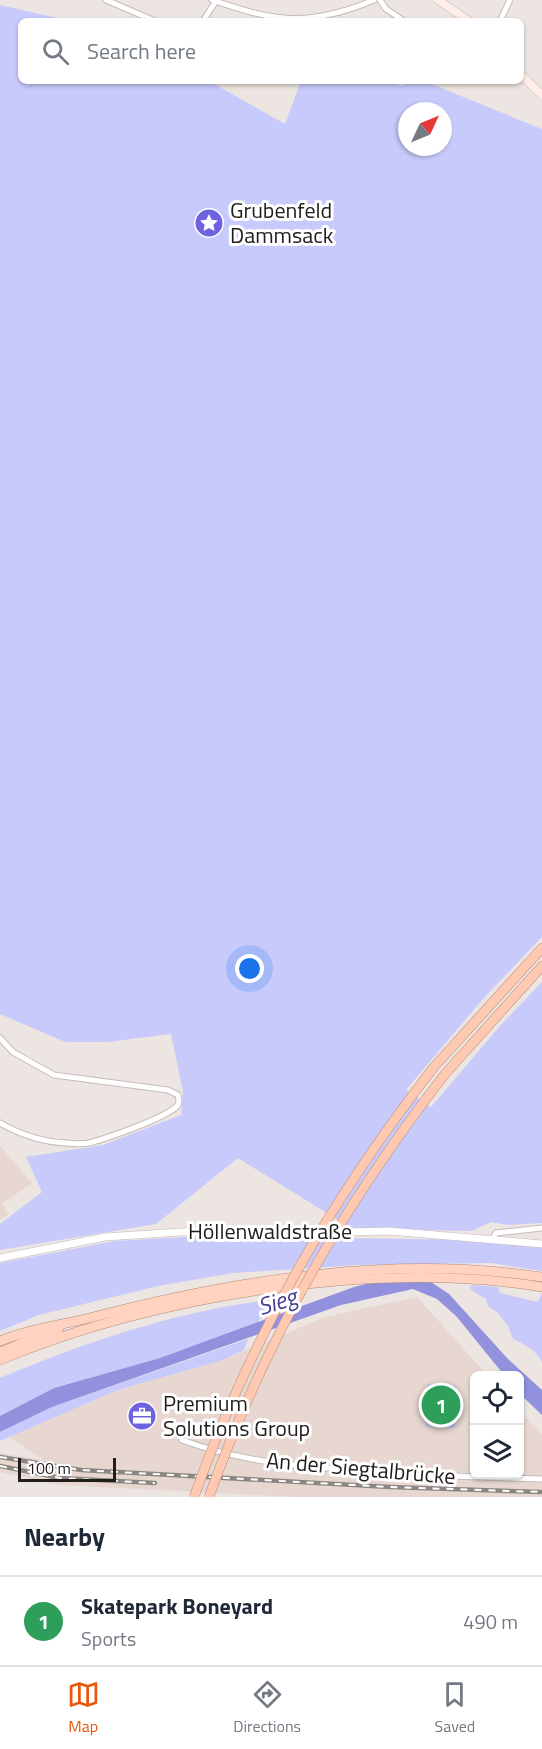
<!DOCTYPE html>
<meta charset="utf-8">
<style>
:root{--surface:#fff;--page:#f2f2f3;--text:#1f2937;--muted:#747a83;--line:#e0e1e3;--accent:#ea580c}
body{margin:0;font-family:"Titillium Web",sans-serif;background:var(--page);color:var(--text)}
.controls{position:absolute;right:18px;bottom:18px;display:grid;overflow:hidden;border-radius:9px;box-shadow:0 2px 4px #0004}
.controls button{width:54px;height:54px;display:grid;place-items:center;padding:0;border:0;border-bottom:2px solid var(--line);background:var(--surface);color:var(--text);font:30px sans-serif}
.compass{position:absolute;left:398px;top:102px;width:54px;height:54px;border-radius:50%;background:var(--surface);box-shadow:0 2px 4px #0004;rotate:46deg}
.scale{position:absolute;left:18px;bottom:15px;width:98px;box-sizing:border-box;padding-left:6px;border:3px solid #201d1b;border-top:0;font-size:16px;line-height:21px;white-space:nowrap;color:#201d1b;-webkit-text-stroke:4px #fff;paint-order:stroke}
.you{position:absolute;left:250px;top:969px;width:21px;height:21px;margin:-15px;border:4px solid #fff;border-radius:50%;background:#1a73e8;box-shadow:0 0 0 9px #1a73e833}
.badge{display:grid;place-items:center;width:39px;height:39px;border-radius:50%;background:var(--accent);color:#fff;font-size:20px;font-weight:700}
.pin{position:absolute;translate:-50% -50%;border:3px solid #fff;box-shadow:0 2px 6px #0006}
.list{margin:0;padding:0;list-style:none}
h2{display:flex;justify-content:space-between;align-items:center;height:78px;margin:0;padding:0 24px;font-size:26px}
h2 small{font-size:20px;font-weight:400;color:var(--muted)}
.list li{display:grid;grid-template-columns:39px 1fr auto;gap:18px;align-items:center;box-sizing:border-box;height:90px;padding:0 24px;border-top:2px solid var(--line)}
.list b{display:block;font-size:22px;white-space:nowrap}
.list p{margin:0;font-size:20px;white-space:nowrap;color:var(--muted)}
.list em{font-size:20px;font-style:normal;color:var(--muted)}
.icon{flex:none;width:33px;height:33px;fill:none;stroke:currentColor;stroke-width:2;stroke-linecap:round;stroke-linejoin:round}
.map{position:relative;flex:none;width:542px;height:1497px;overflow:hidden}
.search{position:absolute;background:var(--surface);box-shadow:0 2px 4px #0004;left:18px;right:18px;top:18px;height:66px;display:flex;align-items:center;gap:15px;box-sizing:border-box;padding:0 21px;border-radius:9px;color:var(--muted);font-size:22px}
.sheet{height:168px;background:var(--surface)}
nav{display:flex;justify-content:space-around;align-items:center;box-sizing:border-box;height:84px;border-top:2px solid var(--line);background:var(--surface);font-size:16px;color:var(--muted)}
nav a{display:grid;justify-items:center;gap:3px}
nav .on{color:var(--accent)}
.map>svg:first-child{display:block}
.built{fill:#e7d7d0}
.green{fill:#c8cafc;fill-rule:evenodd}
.water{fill:#9191de}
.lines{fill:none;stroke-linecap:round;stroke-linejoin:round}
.minor-casing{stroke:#c5bcb9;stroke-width:7}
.tertiary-casing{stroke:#c5bcb9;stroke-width:8}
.secondary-casing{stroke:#c5bcb9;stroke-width:9}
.trunk-casing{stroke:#b18c7c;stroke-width:10}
.motorway-casing{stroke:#b18c7c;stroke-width:10}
.minor{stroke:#fff;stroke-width:5}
.tertiary{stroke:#fff;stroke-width:7}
.secondary{stroke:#ffeee8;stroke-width:8}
.trunk{stroke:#ffd3c0;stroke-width:9}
.motorway{stroke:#ffc8b1;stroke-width:9}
.rail-casing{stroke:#8c8683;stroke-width:4.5}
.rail{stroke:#fff;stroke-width:2;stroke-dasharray:7;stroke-linecap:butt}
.motorway-bridge-casing{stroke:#b18c7c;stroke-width:10;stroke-linecap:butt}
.motorway-bridge{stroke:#ffc8b1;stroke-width:9}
.labels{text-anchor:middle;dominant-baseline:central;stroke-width:6;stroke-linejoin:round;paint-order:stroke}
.poi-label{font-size:22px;fill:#201d1b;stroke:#fff;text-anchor:start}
.street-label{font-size:22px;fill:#201d1b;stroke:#fff}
.water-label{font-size:24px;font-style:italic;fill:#443b95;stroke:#fff}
</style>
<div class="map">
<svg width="542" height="1497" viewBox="0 0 542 1497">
<rect width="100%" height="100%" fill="#ede5e1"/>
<!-- built -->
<g class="built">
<path d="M0 1146 32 1183 3 1203 8 1216 0 1219Z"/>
<path d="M417 1297 487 1375 474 1376V1474H520V1411L542 1435V1497H295L59 1485 0 1472V1453L44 1460 9 1437 118 1390 223 1360 325 1317Z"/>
</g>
<!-- green -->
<g class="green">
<path d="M0 5 70 21H21V81H209L285 124 301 81H388L402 86 405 81H424L542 129V937L482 1000 406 1090 431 1107 500 1026 542 982V1223L508 1225 491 1222 471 1231 351 1228 238 1158 156 1224 0 1250V1224L42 1192 26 1157 103 1145 181 1115 183 1092 171 1034 107 1042H65L0 1014ZM407 111H443V147H407Z"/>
<path d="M202 1236 479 1240 542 1247V1271L491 1263 357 1265 233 1273 158 1286 39 1315 0 1331V1263L115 1241Z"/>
<path d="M470 1285 498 1287 500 1293 538 1302 542 1293V1363C538 1351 524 1344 513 1339L508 1326 498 1313 488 1306 486 1299 471 1290Z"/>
<path d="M270 1300 257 1324 160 1358 54 1388 0 1416V1378C83 1343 179 1310 270 1300Z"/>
<path d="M248 1339 244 1350 223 1360 118 1390 0 1441V1432L52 1407Z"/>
<path d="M427 1384 456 1385 455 1428 426 1427Z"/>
</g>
<!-- water -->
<path class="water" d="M389 1278H425L449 1294 508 1359 542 1390V1415L520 1394V1376L504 1375 457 1317 437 1299 413 1289 341 1305 52 1407 0 1432V1416L54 1388 160 1358 354 1287Z"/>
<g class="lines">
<!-- minor casing -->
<g class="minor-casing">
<g id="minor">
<path d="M106 0 155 21"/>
<path d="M212 0C276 22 309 27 374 0"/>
<path d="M380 0 386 9 404 21"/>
<path d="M203 21 216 1"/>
<path d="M500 21 510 0"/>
<path d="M0 1038 13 1052 54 1075 168 1090 178 1095C179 1100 180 1104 176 1107 162 1119 108 1138 89 1143 82 1144 74 1144 66 1143 41 1142 21 1135 0 1123"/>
<path d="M493 1238 496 1233 542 1228"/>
<path d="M182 1440C254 1467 331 1469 407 1472L420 1475 542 1479"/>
</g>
</g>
<!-- tertiary casing -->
<g class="tertiary-casing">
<path id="tertiary" d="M0 1258 105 1237 211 1230 303 1233 389 1231 542 1244"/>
</g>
<!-- secondary casing -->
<g class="secondary-casing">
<g id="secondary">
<path d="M438 0 469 21"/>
<path d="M521 75 542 95"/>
</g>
</g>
<!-- trunk casing -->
<g class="trunk-casing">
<g id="trunk">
<path d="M0 1341C31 1328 64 1325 97 1316 241 1279 393 1255 542 1277"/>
<path d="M0 1352 59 1328"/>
<path d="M0 1360C154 1295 377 1260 542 1287"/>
</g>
</g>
<!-- motorway casing -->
<g class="motorway-casing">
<g id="motorway">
<path d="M434 1067 542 948"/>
<path d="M445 1074 542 966"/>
</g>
</g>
<!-- minor -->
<use href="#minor" class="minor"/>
<!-- tertiary -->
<use href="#tertiary" class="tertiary"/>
<!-- secondary -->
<use href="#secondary" class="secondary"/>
<!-- trunk -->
<use href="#trunk" class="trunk"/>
<!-- motorway -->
<use href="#motorway" class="motorway"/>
<!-- rail casing -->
<g class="rail-casing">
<g id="rail">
<path d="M0 1457 81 1470 390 1487 542 1492"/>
<path d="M0 1466 60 1478 155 1483"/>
</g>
</g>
<!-- rail -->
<use href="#rail" class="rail"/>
<!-- motorway-bridge casing -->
<g class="motorway-bridge-casing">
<g id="motorway-bridge">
<path d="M194 1497C251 1337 330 1201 434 1067"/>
<path d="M209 1497C265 1340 343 1206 445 1074"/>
</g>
</g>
<!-- motorway-bridge -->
<use href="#motorway-bridge" class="motorway-bridge"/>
</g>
<!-- icons -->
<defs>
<g id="sight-disc" transform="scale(1.5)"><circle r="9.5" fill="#6e63de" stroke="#fff"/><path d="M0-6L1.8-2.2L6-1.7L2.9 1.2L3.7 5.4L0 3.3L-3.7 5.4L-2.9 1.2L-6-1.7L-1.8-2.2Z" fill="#fff"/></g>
<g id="office-disc" transform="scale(1.5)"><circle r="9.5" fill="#6e63de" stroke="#fff"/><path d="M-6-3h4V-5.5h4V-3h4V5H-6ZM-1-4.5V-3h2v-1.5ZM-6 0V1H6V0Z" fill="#fff"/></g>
</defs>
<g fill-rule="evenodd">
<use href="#sight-disc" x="209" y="223"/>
<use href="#office-disc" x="142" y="1416"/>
</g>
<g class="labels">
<!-- poi labels -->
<g class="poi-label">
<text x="230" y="210">Grubenfeld<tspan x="230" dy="25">Dammsack</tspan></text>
<text x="163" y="1403">Premium<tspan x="163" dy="25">Solutions Group</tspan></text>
</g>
<!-- street labels -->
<g class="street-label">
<text x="270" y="1231">Höllenwaldstraße</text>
<text transform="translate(361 1468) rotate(5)">An der Siegtalbrücke</text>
</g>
<!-- water labels -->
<g class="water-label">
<text transform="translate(277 1301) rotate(-18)">Sieg</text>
</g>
</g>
</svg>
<div class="controls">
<button><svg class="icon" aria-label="locate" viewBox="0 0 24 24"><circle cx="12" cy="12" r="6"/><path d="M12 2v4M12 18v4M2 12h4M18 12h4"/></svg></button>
<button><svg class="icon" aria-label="layers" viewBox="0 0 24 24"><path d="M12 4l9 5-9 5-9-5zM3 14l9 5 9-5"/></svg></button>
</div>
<svg class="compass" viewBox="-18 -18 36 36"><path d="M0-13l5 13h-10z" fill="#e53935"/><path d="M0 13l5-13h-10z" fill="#747a83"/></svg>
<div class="scale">100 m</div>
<div class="you"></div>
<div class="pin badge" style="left:441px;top:1405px;background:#2e9e5b">1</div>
<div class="search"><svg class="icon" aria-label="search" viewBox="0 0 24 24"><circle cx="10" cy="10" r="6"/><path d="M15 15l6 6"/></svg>Search here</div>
</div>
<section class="sheet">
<h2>Nearby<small></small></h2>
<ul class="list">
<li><span class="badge" style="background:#2e9e5b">1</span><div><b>Skatepark Boneyard</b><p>Sports</p></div><em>490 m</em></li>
</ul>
</section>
<nav>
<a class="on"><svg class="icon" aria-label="map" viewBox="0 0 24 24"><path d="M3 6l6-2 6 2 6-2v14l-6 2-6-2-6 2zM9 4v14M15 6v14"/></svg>Map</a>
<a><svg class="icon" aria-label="directions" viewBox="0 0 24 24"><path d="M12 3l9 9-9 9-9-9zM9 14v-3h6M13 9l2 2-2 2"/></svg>Directions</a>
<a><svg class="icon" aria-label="saved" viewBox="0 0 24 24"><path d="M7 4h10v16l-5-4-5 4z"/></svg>Saved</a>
</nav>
